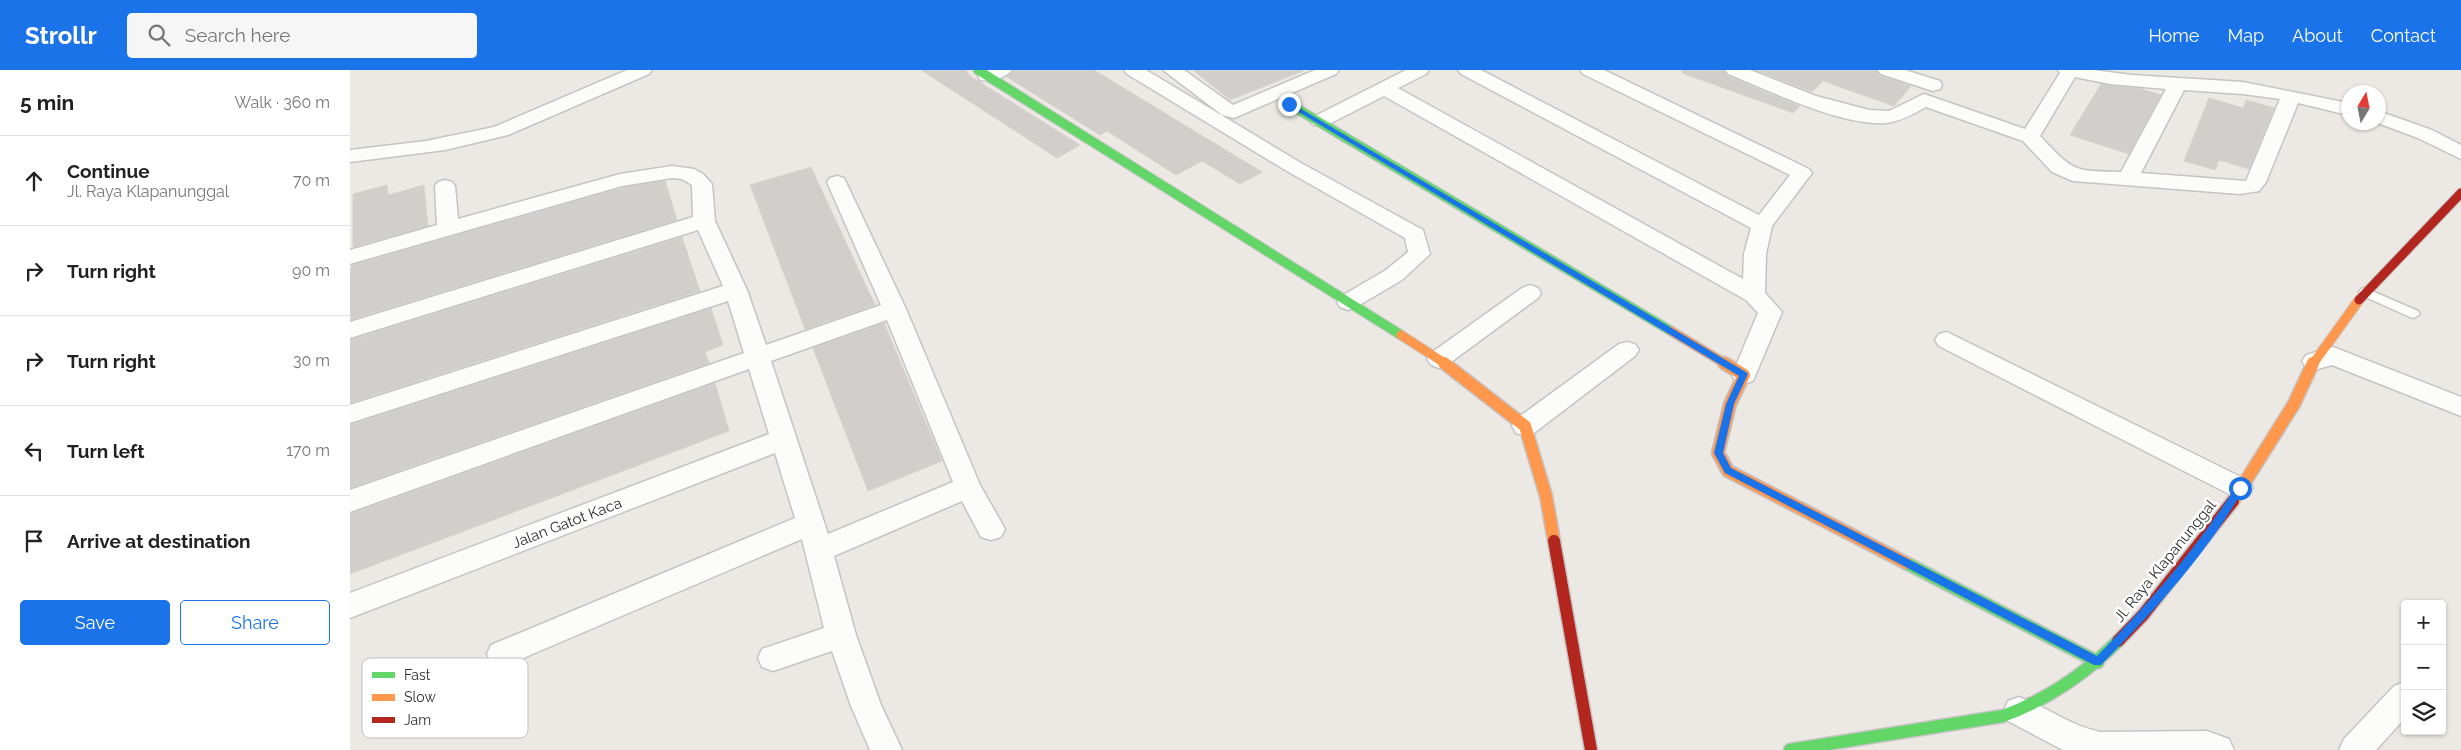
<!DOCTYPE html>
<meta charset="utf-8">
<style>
:root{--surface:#fff;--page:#f6f6f6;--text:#222;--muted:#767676;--line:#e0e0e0;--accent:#1a73e8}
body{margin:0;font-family:Raleway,sans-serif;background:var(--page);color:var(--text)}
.controls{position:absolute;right:15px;bottom:15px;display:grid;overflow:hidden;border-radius:5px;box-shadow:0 1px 4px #0004}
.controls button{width:45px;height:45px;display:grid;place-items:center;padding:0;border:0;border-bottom:1px solid var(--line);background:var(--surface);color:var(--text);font:25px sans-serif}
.compass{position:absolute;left:1991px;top:15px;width:45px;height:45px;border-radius:50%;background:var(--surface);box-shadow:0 1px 4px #0004;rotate:10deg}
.stop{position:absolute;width:15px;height:15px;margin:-11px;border:4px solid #1a73e8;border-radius:50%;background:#fff}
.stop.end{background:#1a73e8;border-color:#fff;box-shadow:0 1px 5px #0008}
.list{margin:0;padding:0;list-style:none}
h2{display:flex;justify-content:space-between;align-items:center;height:65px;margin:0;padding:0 20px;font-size:21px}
h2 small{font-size:16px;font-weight:400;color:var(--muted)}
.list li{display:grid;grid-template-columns:32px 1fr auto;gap:15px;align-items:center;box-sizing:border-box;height:90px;padding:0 20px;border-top:1px solid var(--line)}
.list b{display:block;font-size:19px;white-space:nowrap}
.list p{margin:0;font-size:16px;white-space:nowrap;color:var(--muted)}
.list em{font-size:16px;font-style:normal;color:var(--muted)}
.actions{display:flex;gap:10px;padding:15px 20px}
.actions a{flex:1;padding:11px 0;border:1px solid var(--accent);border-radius:5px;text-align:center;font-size:18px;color:var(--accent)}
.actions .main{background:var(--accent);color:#fff}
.icon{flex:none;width:28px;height:28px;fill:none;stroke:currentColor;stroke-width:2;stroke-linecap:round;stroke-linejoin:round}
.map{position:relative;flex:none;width:2111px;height:680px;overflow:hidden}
header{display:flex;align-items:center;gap:30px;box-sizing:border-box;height:70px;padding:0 25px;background:var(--accent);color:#fff}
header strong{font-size:24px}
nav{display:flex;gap:28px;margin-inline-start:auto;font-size:18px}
.search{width:350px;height:45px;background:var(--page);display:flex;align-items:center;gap:12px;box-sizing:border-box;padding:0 18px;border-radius:5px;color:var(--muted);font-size:19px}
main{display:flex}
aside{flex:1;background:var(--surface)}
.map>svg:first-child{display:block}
.building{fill:#d1cecb;stroke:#d7d4d0}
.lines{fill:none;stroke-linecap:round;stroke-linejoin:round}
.lane-casing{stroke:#c5c4c5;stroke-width:3}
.street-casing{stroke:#c5c4c5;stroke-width:3}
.fast-far1-casing{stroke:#c5c4c5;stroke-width:11}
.fast-casing{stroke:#c5c4c5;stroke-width:15}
.slow-far1-casing{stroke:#c5c4c5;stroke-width:11}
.slow-casing{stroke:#c5c4c5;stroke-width:15}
.jam-far1-casing{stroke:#c5c4c5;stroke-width:11}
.jam-casing{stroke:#c5c4c5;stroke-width:15}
.lane{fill:#fcfcfb;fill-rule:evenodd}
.street{fill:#fcfcfb;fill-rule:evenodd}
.fast-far1{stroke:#63d668;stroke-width:9}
.fast{stroke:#63d668;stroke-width:12}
.slow-far1{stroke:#ff974d;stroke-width:9}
.slow{stroke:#ff974d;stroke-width:12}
.jam-far1{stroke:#b3261e;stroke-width:9}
.jam{stroke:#b3261e;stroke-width:12}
.route{fill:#1a73e8}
.labels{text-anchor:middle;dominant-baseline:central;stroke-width:5;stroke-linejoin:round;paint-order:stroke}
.street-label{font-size:15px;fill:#2e2e2e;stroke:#fff}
.key{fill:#fff;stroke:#c0c0c0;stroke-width:1}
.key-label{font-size:14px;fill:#2e2e2e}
</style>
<header>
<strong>Strollr</strong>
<div class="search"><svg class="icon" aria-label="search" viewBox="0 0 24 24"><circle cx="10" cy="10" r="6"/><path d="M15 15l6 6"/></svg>Search here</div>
<nav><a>Home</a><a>Map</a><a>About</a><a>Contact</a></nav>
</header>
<main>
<aside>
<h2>5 min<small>Walk · 360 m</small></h2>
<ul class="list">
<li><svg class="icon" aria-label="ahead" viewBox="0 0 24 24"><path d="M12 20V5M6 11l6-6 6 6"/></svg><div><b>Continue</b><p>Jl. Raya Klapanunggal</p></div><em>70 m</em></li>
<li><svg class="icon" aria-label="right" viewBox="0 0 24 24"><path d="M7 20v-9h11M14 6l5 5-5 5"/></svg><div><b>Turn right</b></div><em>90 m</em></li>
<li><svg class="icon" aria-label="right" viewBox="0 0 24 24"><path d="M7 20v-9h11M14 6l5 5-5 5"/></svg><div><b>Turn right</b></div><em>30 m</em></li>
<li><svg class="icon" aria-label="left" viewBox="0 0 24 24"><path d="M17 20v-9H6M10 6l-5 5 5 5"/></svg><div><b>Turn left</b></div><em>170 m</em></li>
<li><svg class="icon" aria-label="arrive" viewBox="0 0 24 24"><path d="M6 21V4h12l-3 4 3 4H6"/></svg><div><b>Arrive at destination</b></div></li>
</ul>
<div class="actions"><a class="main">Save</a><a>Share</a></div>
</aside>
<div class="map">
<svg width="2111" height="680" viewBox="0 0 2111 680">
<rect width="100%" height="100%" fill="#ece8e4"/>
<!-- building -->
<g class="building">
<path d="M571 0H616L620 6 730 75 707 88Z"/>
<path d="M664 0H744L912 102 890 114 852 91 826 105 757 61 750 65 657 7Z"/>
<path d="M843 0H953V1L880 30Z"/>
<path d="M1332 0H1373L1377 6 1450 36 1443 43 1332 3Z"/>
<path d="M1405 0H1526L1530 6 1561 16 1544 36 1473 11 1462 22Z"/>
<path d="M1751 14 1792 19 1811 25 1779 84 1720 65Z"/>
<path d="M1859 28 1893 38 1896 30 1924 38 1899 99 1869 90 1865 100 1834 91Z"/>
<path d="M461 97 525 235 455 259 400 115Z"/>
<path d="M315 111 327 150 0 250V199L3 195 275 117Z"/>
<path d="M37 115 38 125 74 115 78 156 3 177V124Z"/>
<path d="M332 167 350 221 0 333V270Z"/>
<path d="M361 238 373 275 355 282 359 293 0 418V355Z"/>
<path d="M534 253 592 391 518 421 463 278Z"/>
<path d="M365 313 379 361 0 504V444Z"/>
</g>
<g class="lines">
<!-- lane casing -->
<g class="lane-casing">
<path id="lane" d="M2015 218 2068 241 2070 244 2064 248 2060 247 2011 225 2009 222 2011 219Z"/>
</g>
<!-- street casing -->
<g class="street-casing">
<g id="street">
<path d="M277 0H302L299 4 158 65 95 80 0 92V80L76 71 144 57Z"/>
<path d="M636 0H662C656 8 640 12 630 10L628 6Z"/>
<path d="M774 0H796L951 93 1073 160 1080 184 1052 210 1006 237 998 240 990 237 987 232 990 227 1036 200 1058 182 1055 168 937 101 777 4Z"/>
<path d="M813 0H834L883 35 965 0H989L986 4 884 48 872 45Z"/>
<path d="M1056 0H1079L1076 4 1048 18 1393 209 1394 184 1401 158 1111 4 1108 0H1131L1409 145 1440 105 1233 4 1230 0H1254L1459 99 1462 103 1422 156 1416 184 1415 223 1432 242 1403 311 1394 314 1385 311 1382 305 1408 243 1396 230 1034 26 977 55H963L960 51 963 47Z"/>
<path d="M1375 0H1400L1466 26 1519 40 1539 41 1574 24 1675 59 1710 3 1708 0H1743L1782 5 1893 12 1998 33V45L1948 33 1916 112 1909 121 1890 124 1723 111 1702 102 1673 71 1576 37C1564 44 1551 51 1536 53 1490 56 1421 21 1378 4ZM1725 7 1760 14 1816 19 1771 102C1723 101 1724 102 1690 66ZM1834 20 1893 24 1930 29 1896 111 1791 103Z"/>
<path d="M1528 0H1555L1590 11 1592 15 1590 19 1583 21 1531 4Z"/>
<path d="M2028 41 2082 60 2111 75V89L2068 68 2025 52H2028Z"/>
<path d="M322 96 344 99 353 104 362 114 365 151 397 220 416 275 531 235 477 112 480 108 487 106 494 108 556 239 630 415 655 459 651 467 641 470 631 467 612 431 484 486 506 565 531 635 552 680H520L501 636 482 581 423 601 412 597 408 588 412 579 474 558 452 469 152 597 141 593 137 584 141 575 445 448 425 383 0 548V523L419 364 399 299 0 442V420L394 283 378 231 0 353V335L373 216 348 160 0 268V252L343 147 342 115 332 109 322 108 272 116 0 194V180L87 155 85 116 88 112 95 110 102 112 105 116 108 149 270 104ZM537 250 603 412 478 464 421 291Z"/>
<path d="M1180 215 1188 218 1191 223 1188 228 1097 295 1089 298 1081 295 1077 289 1081 283 1172 218Z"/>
<path d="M1597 262 1899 411 1903 418 1899 425 1890 428 1881 425 1589 276 1585 270 1589 264Z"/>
<path d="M1277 272 1285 274 1289 280 1285 286 1184 363 1175 366 1166 363 1162 356 1166 349 1269 274Z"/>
<path d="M1983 277 2111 327V346L1982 295 1964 300 1956 297 1952 291 1956 285Z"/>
<path d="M2055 612V648L2026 680H1989L1994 669 2044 616Z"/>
<path d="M1669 627C1697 637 1720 656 1750 662L1857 661 1879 669 1884 680H1713L1658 651 1654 641 1658 631Z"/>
</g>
</g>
<!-- fast-far1 casing -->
<g class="fast-far1-casing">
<g id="fast-far1">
<path d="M628 0 1051 265"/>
<path d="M939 34 1321 261"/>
</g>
</g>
<!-- fast casing -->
<g class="fast-casing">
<g id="fast">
<path d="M1556 493 1748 592"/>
<path d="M1440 680 1653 646C1696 630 1735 604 1768 571"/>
</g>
</g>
<!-- slow-far1 casing -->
<g class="slow-far1-casing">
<g id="slow-far1">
<path d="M1321 261 1376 294"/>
<path d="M1051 265 1096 294"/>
<path d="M1963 294 2009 230"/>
</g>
</g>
<!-- slow casing -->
<g class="slow-casing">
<g id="slow">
<path d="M1094 293 1175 356 1196 426 1204 471"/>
<path d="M1374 293 1394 305 1380 334 1368 383 1378 401 1556 493"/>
<path d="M1883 431 1944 334 1963 293"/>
</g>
</g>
<!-- jam-far1 casing -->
<g class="jam-far1-casing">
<path id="jam-far1" d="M2009 230 2111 123"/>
</g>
<!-- jam casing -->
<g class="jam-casing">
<g id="jam">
<path d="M1204 471 1241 680"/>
<path d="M1768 571 1793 545 1883 431"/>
</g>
</g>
<!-- lane -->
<use href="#lane" class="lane"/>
<!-- street -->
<use href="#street" class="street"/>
<!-- fast-far1 -->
<use href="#fast-far1" class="fast-far1"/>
<!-- fast -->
<use href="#fast" class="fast"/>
<!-- slow-far1 -->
<use href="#slow-far1" class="slow-far1"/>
<!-- slow -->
<use href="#slow" class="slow"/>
<!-- jam-far1 -->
<use href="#jam-far1" class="jam-far1"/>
<!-- jam -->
<use href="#jam" class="jam"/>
</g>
<!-- route -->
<path class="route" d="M937 33H941L1396 302 1398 304 1384 334 1373 383 1381 398 1747 586C1800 532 1846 479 1887 415L1890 414 1894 418C1857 484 1804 541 1751 595H1744L1375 403 1364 383 1376 334 1389 306 937 35Z"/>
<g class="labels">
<!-- street labels -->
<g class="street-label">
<text transform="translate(217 453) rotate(-21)">Jalan Gatot Kaca</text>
<text transform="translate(1815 491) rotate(-51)">Jl. Raya Klapanunggal</text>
</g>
</g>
<!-- legend -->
<rect x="12" y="588" width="166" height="80" rx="8" class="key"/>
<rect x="22" y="602" width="23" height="6" fill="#63d668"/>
<rect x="22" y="624" width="23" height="7" fill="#ff974d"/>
<rect x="22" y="647" width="23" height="6" fill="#b3261e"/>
<g class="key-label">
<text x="54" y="610">Fast</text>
<text x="54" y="632">Slow</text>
<text x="54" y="655">Jam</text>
</g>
</svg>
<div class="controls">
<button>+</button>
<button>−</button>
<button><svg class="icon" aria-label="layers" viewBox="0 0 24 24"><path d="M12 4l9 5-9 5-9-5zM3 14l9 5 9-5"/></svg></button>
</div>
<svg class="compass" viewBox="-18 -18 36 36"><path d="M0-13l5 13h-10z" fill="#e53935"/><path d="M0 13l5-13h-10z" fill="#767676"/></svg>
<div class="stop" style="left:1890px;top:418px"></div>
<div class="stop end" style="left:939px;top:34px"></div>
</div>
</main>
